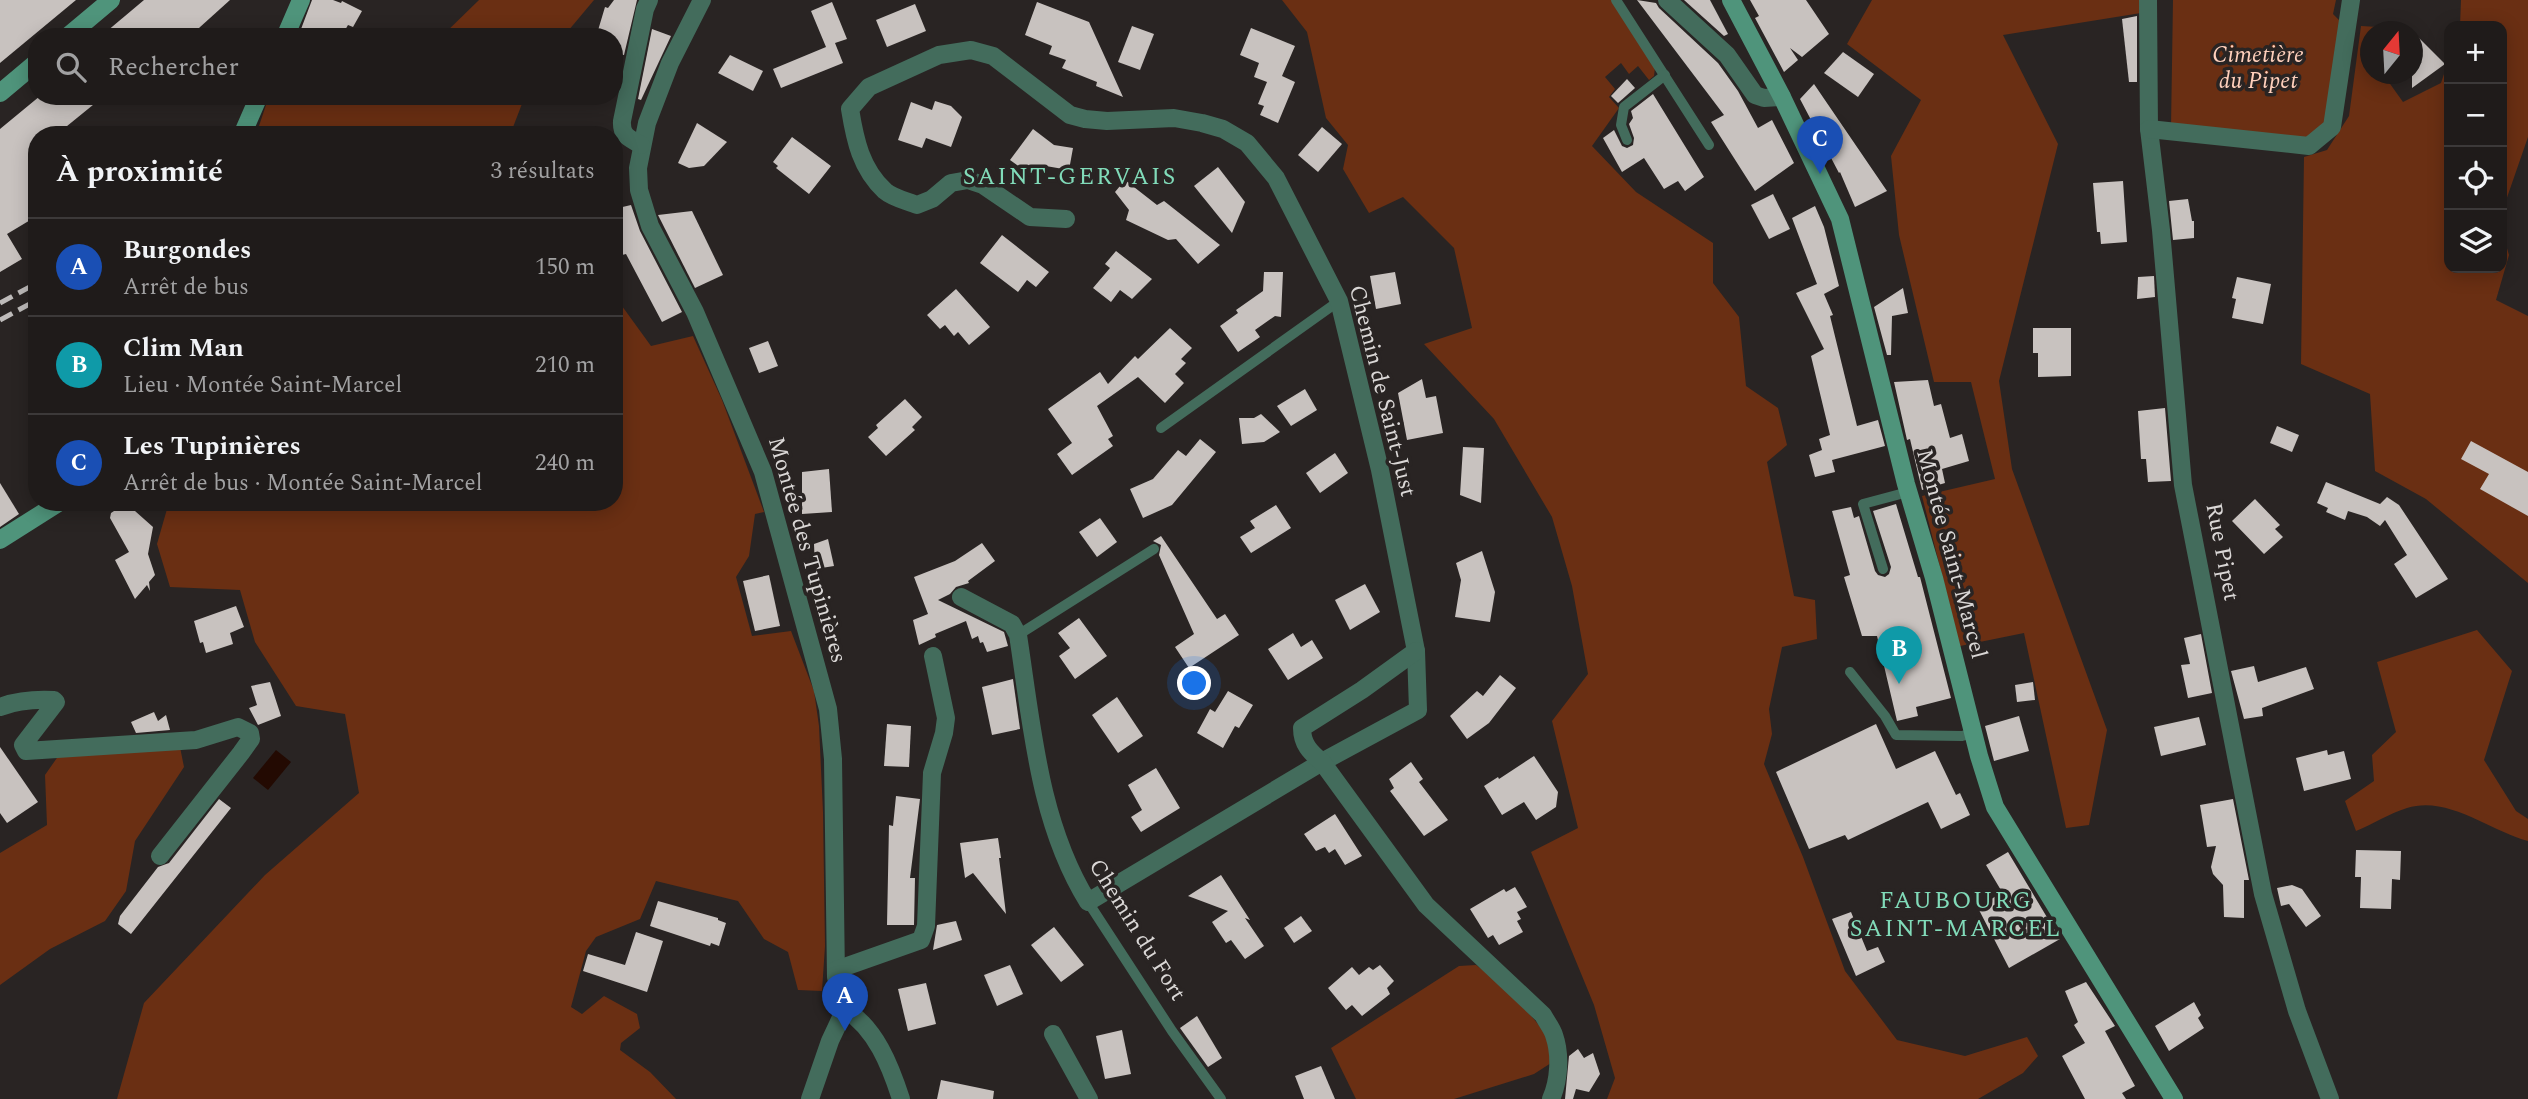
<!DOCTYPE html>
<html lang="fr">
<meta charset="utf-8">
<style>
:root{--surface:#1f1b1a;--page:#2c2827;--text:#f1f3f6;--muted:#a1a1a2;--line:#3c3939;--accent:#bca0f2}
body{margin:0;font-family:Spectral,serif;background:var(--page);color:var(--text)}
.controls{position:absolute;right:21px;top:21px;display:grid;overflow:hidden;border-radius:14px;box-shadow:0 4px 18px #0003}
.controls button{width:63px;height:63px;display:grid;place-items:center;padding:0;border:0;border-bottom:2px solid var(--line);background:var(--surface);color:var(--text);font:35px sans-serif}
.compass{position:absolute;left:2360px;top:21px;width:63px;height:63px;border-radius:50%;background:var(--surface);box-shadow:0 4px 18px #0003;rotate:18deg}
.you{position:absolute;left:1195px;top:684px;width:24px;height:24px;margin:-18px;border:5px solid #fff;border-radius:50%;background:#1a73e8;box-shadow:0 0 0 10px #1a73e833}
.badge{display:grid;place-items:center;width:46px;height:46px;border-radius:50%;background:var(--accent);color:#fff;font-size:23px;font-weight:700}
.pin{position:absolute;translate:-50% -58px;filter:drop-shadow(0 2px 4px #0008)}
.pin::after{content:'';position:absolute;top:37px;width:24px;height:21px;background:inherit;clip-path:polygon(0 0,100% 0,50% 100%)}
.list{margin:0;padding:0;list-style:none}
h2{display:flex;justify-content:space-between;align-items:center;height:91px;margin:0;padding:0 28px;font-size:30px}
h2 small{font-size:23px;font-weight:400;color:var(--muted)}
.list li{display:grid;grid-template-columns:46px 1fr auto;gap:21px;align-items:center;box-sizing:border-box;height:98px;padding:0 28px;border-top:2px solid var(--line)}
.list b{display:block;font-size:26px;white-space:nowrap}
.list p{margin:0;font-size:23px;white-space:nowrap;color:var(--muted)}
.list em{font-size:23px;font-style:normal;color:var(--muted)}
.icon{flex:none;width:38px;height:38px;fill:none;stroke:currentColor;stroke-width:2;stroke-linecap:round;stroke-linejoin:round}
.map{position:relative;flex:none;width:2528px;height:1099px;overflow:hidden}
.search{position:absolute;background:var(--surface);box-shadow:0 4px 18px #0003;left:28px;top:28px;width:595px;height:77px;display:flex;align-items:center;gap:18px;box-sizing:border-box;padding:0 24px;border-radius:28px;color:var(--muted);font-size:26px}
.panel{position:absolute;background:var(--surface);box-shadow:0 4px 18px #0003;left:28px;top:126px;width:595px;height:385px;border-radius:28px}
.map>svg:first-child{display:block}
.green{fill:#6a2f13}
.water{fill:#230a02}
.building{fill:#c8c2bf}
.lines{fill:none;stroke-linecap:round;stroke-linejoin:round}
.service{stroke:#436c5c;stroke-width:10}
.minor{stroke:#436c5c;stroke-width:18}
.secondary{stroke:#4f947b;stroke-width:18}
.rail{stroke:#bebbba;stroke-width:5;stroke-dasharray:14 7;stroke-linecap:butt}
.labels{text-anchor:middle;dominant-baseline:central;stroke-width:7;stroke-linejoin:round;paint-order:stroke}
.park-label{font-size:23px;font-style:italic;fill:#ffd0bc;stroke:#292423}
.street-label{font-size:23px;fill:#dad7d6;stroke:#292423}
.neighbourhood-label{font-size:24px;letter-spacing:2px;fill:#81dbb9;stroke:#292423}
</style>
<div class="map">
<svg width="2528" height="1099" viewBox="0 0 2528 1099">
<rect width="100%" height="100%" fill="#292423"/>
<!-- green -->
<g class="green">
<path d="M479 0H594L563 37H441Z"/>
<path d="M1282 0H1613L1655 67 1654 76 1649 80 1638 66 1629 74 1621 63 1605 77 1615 89 1609 97 1619 108 1592 146 1636 192 1713 243V283L1739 317 1746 386 1778 408 1787 445 1767 462 1794 596 1815 600 1817 639 1782 647 1769 709 1772 734 1764 764 1803 857 1845 971 1897 1040 1965 1056 2027 1037 2038 1056 2023 1073 1978 1099H1607L1615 1078 1594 1005 1531 852 1578 828 1552 721 1588 674 1572 586 1552 517 1494 419 1424 344 1472 328 1454 248 1403 197 1369 213 1343 169 1348 145 1326 118 1307 32Z"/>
<path d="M1872 0H2142L2141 13 2003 35 2058 144 1999 381 2012 469 2107 730 2089 825 2066 828 2024 633 1960 646 1922 496 1995 479 1971 382H1934L1899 235 1891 156 1921 100 1847 44Z"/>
<path d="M2173 0H2336L2333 14 2340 21 2325 128 2306 141 2171 127Z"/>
<path d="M2461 0H2528V137L2502 212V26H2460Z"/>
<path d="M2361 26 2378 27 2377 31 2370 32V74H2383L2403 102 2441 83 2449 59V268H2502V231L2509 255 2496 300 2528 316V583L2426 499 2375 471 2370 394 2301 364 2304 157 2327 150 2349 116Z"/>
<path d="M269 96H525L510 135H256Z"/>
<path d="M614 295 651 346 693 336 722 400 764 512 755 514 749 556 736 577 752 636 791 631 814 691 819 726 823 812 825 946 822 991 798 990 788 952 764 939 738 901 656 881 640 919 596 937 586 951 571 1007 582 1014 604 996 637 1014 640 1028 621 1043 620 1050 650 1072 676 1099H117L144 1003 265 875 359 793 345 714 296 706 255 642 240 590 170 587 157 544 169 502H614Z"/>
<path d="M2477 630 2512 671 2484 760 2516 811 2528 819V841C2490 831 2448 795 2407 808 2390 813 2373 824 2356 831L2345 801 2374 781 2372 755 2396 732 2377 662Z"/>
<path d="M180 747 184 767 135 841 126 891 105 921 50 949 0 985V853L47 825 45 775 59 755Z"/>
<path d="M1476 965C1494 977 1531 1013 1543 1031 1549 1041 1550 1052 1551 1063L1534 1074 1454 1099H1356L1331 1048 1459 966Z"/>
</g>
<!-- water -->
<path class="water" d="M276 750 291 762 268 790 253 778Z"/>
<!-- building -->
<g class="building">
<path d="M0 0H76L0 63Z"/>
<path d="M144 0H230L189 37H100Z"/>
<path d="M312 0H333L341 3 342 1 362 11 353 27 348 25 341 37H298Z"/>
<path d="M614 0H637L624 55 614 54V37H596L605 7 608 8Z"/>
<path d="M1637 0 1656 3 1659 8 1718 63 1738 91 1758 128 1772 120 1794 163 1755 191 1711 122 1724 115Z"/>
<path d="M1684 0H1710L1728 34 1724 36Z"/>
<path d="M1750 0H1806L1829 34 1802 57 1790 48 1798 60 1784 72 1755 18 1759 16Z"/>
<path d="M832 2 847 39 835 43 843 63 781 88 773 69 826 47 811 11Z"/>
<path d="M1037 2 1089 22 1123 97 1096 86 1097 82 1062 68 1066 60 1049 54 1052 46 1025 35Z"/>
<path d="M915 4 926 31 887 47 876 20Z"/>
<path d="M2137 16V82H2129L2122 19Z"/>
<path d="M1132 26 1154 34 1140 70 1118 62Z"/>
<path d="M1251 28 1295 46 1282 76 1295 82 1278 123 1260 115 1264 106 1258 104 1267 82 1254 77 1259 63 1240 55Z"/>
<path d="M652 29 671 36 641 100 638 99Z"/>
<path d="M2412 31 2445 64 2412 88Z"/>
<path d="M1843 52 1874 74 1858 97 1824 73Z"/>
<path d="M730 55 763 71 753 91 718 73Z"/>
<path d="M1627 79 1635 88 1618 103 1611 96Z"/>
<path d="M1814 84 1887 191 1855 207 1840 172 1839 173 1800 99Z"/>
<path d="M1653 94 1704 177 1685 191 1678 181 1664 189 1644 158 1622 172 1603 138 1614 130 1622 146 1627 148 1633 145 1634 138 1629 124 1633 118 1631 111Z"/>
<path d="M40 96H104L56 135H37V216L7 234 22 259 0 272V129Z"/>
<path d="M935 101 951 106 962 117 951 147 926 138 922 148 898 140 911 102 932 110Z"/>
<path d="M697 123 727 142 704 166 689 168 678 163Z"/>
<path d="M1322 127 1342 144 1318 172 1298 155Z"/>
<path d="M1033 129 1054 145 1073 148 1069 170 1040 165 1032 176 1010 160Z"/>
<path d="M792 137 831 166 809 194 776 168 778 166 773 162Z"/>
<path d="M1218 167 1245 202 1232 233 1194 186Z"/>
<path d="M1125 180 1157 205 1164 201 1220 245 1198 264 1176 239 1168 240 1126 220 1129 210 1115 192Z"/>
<path d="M2123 181 2127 242 2101 244 2100 232H2097L2093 183Z"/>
<path d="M1773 194 1790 229 1769 239 1751 205Z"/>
<path d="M2188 199 2192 221H2194V238L2173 240 2169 201Z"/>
<path d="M631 205 640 231 682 312 662 322 626 254 622 255 614 229V209Z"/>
<path d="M1815 206 1824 227 1839 286 1824 294 1833 315 1830 316 1857 426 1878 420 1885 446 1832 460 1835 472 1815 477 1809 455 1822 450 1819 439 1830 435 1811 356 1824 349 1796 293 1817 284 1792 218Z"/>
<path d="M692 211 723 275 695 288 658 215Z"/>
<path d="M1002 235 1049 272 1036 287 1027 280 1018 292 980 263Z"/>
<path d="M1116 251 1152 279 1132 299 1120 290 1111 302 1093 288 1110 268 1105 264Z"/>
<path d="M1264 272H1283L1281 317 1275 316 1255 330 1260 337 1238 352 1220 326 1238 313 1236 310 1263 291Z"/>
<path d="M1395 272 1401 304 1376 309 1370 276Z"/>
<path d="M2154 276 2155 297 2137 299 2138 277Z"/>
<path d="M2237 277 2271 284 2263 324 2232 318 2236 299 2232 298Z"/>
<path d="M1903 288 1908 313 1892 316 1891 355H1887L1874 307Z"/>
<path d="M956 289 990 327 969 345 958 332 954 336 945 325 940 329 927 315Z"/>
<path d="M1170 328 1192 348 1181 359 1186 363 1175 374 1184 383 1165 403 1138 377 1097 406 1113 436 1108 439 1113 446 1072 475 1057 454 1072 443 1048 409 1100 372 1108 384 1135 356 1138 359Z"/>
<path d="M2033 328H2071V376L2038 377V353H2033Z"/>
<path d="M768 341 778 366 759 373 749 348Z"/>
<path d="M1422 379 1426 398 1436 396 1443 433 1407 440 1398 393Z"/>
<path d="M1928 380 1934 406 1941 404 1950 438 1962 434 1969 461 1942 469 1945 483 1922 490 1910 439 1907 440 1894 382Z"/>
<path d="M1305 389 1317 410 1291 426 1277 406Z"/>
<path d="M905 399 922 417 912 427 915 430 886 456 868 437 878 428 876 425Z"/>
<path d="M2165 408 2171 481 2148 482 2146 459H2141L2138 411Z"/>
<path d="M1261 414 1280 432 1264 442 1242 444 1239 418H1254Z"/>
<path d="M2277 426 2299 435 2292 452 2270 443Z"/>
<path d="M1200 439 1216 452 1172 505 1143 518 1130 489 1153 479 1178 450 1186 456Z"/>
<path d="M2471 441 2528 472V516L2480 489 2489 474 2461 459Z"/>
<path d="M1463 447 1484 448 1481 503 1460 495Z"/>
<path d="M1335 453 1348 473 1320 493 1306 473Z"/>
<path d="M829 469 832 512 802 514V472Z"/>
<path d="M2326 482 2380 504 2387 497 2399 505 2448 579 2416 598 2394 564 2407 555 2385 520 2380 526 2367 517 2348 511 2345 520 2326 512 2328 508 2317 503Z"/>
<path d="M0 483 19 514 0 527Z"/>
<path d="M2255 499 2280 525 2275 529 2283 537 2264 554 2232 521Z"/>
<path d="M126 503 153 527 148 554 155 575 149 582 150 591 147 585 135 599 115 560 129 552 110 518 111 513Z"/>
<path d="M1896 504 1918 577H1920L1951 698 1916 707 1918 716 1897 721 1877 636H1862L1844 577 1850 575 1832 511 1851 507 1854 518 1859 516 1875 571 1878 575 1885 577 1889 574 1891 567 1873 511Z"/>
<path d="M1276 505 1291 528 1251 553 1240 537 1255 528 1250 521Z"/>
<path d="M1100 518 1117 542 1097 557 1079 532Z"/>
<path d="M1161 536 1217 619 1225 614 1239 635 1189 668 1175 647 1194 634 1159 555 1161 545 1153 541Z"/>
<path d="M828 539 834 566 815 569 814 544Z"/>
<path d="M982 543 995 561 968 581 969 583 956 587 950 594 938 600 1004 632 1008 646 987 652 983 642 980 643 978 636 972 639 966 621 935 634 936 637 919 645 913 620 928 614 914 577 955 561Z"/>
<path d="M1482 551 1495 592 1490 622 1455 617 1461 580 1456 563Z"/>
<path d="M769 575 780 626 755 631 743 581Z"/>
<path d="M1365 584 1380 612 1350 630 1335 600Z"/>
<path d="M236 606 244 627 230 633 233 644 206 653 203 642 200 643 194 621Z"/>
<path d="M1079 618 1107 656 1075 679 1059 656 1070 648 1058 633Z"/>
<path d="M1293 633 1301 647 1312 640 1323 658 1288 680 1268 649Z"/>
<path d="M2201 634 2212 693 2188 698 2181 665 2190 664 2184 638Z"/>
<path d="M2254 666 2258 682 2306 667 2314 689 2262 708 2263 716 2244 719 2231 671Z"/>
<path d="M1500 675 1516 688 1489 723 1467 739 1450 716 1477 691 1483 696Z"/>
<path d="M1013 679 1020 729 992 735 982 687Z"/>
<path d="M270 682 281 716 258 725 249 708 257 705 251 686Z"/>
<path d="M2033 682 2035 700 2017 702 2015 685Z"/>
<path d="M1228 691 1253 705 1239 728 1235 726 1223 748 1197 733 1210 709 1215 712Z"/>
<path d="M1117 697 1143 736 1118 753 1092 715Z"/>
<path d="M154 712 158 721 166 715 170 730 136 733 131 722Z"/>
<path d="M2019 716 2029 751 1994 761 1985 726Z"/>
<path d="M2199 717 2206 745 2161 756 2154 727Z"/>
<path d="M887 724 911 726 909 767 884 766Z"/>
<path d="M1876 724 1896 769 1935 751 1956 795 1960 793 1970 815 1941 829 1928 802 1848 840 1845 835 1809 849 1776 772Z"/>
<path d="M0 747 38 802 7 823 0 813Z"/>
<path d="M2327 750 2328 755 2344 751 2351 779 2304 791 2296 758Z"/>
<path d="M1534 756 1558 792 1556 807 1536 820 1524 802 1502 815 1484 786 1498 777 1499 779Z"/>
<path d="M1411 762 1423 779 1419 782 1448 820 1424 836 1390 791 1394 788 1389 779Z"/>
<path d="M1156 768 1180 808 1141 832 1131 817 1142 810 1128 785Z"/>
<path d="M896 796 920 799 910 878H915L914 925H887L889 825 893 826Z"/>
<path d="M219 799 231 808 131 934 118 924 120 916 158 867 169 863Z"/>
<path d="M2233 799 2249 880H2244V918L2224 917 2223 885 2213 874 2211 867 2216 846 2207 847 2200 805Z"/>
<path d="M1335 814 1362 856 1345 865 1335 849 1329 853 1325 847 1316 851 1304 834Z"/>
<path d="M998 838 1001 858H999L1006 914 973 873 965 878 960 843Z"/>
<path d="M2356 850 2401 851 2400 880 2392 879 2391 909 2360 908 2361 877H2355Z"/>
<path d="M2008 852 2060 939 2009 968 1978 908 2002 892 1986 865Z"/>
<path d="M1221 875 1250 920 1245 918 1264 946 1245 959 1231 940 1226 943 1212 922 1228 911 1188 896Z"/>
<path d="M2292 885 2302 889 2321 916 2306 927 2289 904 2281 906 2277 888Z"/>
<path d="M1515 887 1527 907 1517 912 1521 919 1517 921 1523 932 1499 945 1493 935 1488 938 1470 909 1504 889 1506 892Z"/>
<path d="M658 901 718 918V920L726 923 719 946 711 943 710 946 650 926Z"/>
<path d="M1851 912 1867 951 1878 947 1885 962 1856 976 1832 919Z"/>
<path d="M1301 916 1312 931 1294 943 1284 928Z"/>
<path d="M956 921 962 940 933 950 937 925Z"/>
<path d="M1054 927 1084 965 1061 982 1031 945Z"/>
<path d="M636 932 663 941 647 992 583 971 588 954 625 965Z"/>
<path d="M1010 965 1023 994 997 1006 984 975Z"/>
<path d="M1380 965 1394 981 1387 988 1390 994 1362 1016 1352 1005 1346 1010 1328 988 1352 967 1359 975 1369 967 1373 970Z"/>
<path d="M2086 982 2115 1026 2105 1031 2135 1086 2122 1093 2126 1099H2085L2062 1056 2085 1043 2074 1025 2078 1022 2065 991Z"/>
<path d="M926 983 936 1024 908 1031 898 989Z"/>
<path d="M2194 1002 2201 1015 2198 1018 2204 1028 2169 1051 2155 1026Z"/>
<path d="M1197 1016 1222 1058 1208 1067 1180 1028Z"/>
<path d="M1122 1030 1131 1074 1105 1079 1096 1036Z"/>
<path d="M1578 1049 1584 1058 1593 1053 1600 1074 1589 1092 1576 1089 1573 1099H1565L1569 1056Z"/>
<path d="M1321 1066 1335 1099H1304L1295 1076Z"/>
<path d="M941 1080 994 1091 993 1099H937Z"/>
</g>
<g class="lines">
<!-- service -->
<g class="service">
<path d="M1616 0 1709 145"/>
<path d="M1627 140 1621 125 1624 107 1665 75"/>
<path d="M1161 428 1339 301"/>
<path d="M1883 569 1863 504 1908 492"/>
<path d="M1018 635 1154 549"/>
<path d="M1850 672 1885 716 1896 735 1962 736 1973 733"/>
<path d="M1088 902 1172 1031 1221 1099"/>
</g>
<!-- minor -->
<g class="minor">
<path d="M702 0 670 63 647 123 638 168 639 190 650 226 695 312 763 472 828 709 833 759 836 977 845 1009 830 1041 810 1099"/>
<path d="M1667 0 1727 55 1755 95 1764 98 1782 97"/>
<path d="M2148 0 2149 129 2161 230 2183 485 2263 894 2297 1011 2330 1099"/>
<path d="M2149 129 2309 146 2332 127 2351 0"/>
<path d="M641 145C629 138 621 136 622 121L645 9 649 0"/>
<path d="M961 597 1012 624 1018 635C1032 726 1039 823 1088 902L1322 762 1418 710 1416 651 1380 470 1339 301 1276 178 1247 143 1223 129 1202 123 1174 118 1107 121 1085 119 1070 115 993 56 971 50 939 55 869 87 850 109C855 140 861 169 885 191 893 198 907 201 917 205L932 199 951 183 968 180 983 185 1030 217 1066 219"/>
<path d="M1416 651 1362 690 1302 728C1302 744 1310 752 1322 762L1426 905 1543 1015C1546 1021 1552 1028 1554 1035 1561 1055 1559 1081 1551 1099"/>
<path d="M0 707C18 700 35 699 54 700L56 702 23 745 26 751 196 740 238 727 250 733 251 739 241 753 160 856"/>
<path d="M836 970 921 940 926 926 932 773 944 733 946 718 933 656"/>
<path d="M845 1009C876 1029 890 1065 901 1099"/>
<path d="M1053 1034 1089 1099"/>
</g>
<!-- secondary -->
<g class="secondary">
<path d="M1731 0 1782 97 1840 219 1906 484 1934 578 1979 756 1995 807 2174 1099"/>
<path d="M67 37 111 0"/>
<path d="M285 37 301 0"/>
<path d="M0 93 37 62"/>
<path d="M242 135 259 96"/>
<path d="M0 540 60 502"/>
</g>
<!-- rail -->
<g class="rail">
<path d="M0 303 37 283"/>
<path d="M0 320 37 300"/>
</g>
</g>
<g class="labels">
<!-- park labels -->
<g class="park-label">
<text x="2258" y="55">Cimetière<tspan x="2258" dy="26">du Pipet</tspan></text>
</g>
<!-- street labels -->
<g class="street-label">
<text transform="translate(1382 391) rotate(76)">Chemin de Saint-Just</text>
<text transform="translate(807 550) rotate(74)">Montée des Tupinières</text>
<text transform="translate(2222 552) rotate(79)">Rue Pipet</text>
<text transform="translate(1951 554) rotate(75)">Montée Saint-Marcel</text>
<text transform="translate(1137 930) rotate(58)">Chemin du Fort</text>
</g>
<!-- neighbourhood labels -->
<g class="neighbourhood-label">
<text x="1070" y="177">SAINT-GERVAIS</text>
<text x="1956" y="901">FAUBOURG<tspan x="1956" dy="28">SAINT-MARCEL</tspan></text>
</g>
</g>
</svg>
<div class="controls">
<button>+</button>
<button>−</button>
<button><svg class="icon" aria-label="locate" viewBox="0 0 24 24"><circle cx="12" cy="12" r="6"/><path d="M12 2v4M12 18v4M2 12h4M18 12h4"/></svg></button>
<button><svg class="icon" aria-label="layers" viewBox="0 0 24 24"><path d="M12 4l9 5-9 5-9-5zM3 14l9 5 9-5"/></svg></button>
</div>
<svg class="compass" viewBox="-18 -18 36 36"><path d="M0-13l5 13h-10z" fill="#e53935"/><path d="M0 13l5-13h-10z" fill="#a1a1a2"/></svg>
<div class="you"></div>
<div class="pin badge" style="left:845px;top:1031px;background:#1a4fb4">A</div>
<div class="pin badge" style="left:1899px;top:684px;background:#0f9aa8">B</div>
<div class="pin badge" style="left:1820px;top:174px;background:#1a4fb4">C</div>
<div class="search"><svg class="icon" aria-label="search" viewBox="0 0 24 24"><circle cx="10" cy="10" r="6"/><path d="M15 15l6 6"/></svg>Rechercher</div>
<section class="panel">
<h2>À proximité<small>3 résultats</small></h2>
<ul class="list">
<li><span class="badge" style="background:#1a4fb4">A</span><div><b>Burgondes</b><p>Arrêt de bus</p></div><em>150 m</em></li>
<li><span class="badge" style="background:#0f9aa8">B</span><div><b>Clim Man</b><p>Lieu · Montée Saint-Marcel</p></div><em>210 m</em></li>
<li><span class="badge" style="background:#1a4fb4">C</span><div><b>Les Tupinières</b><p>Arrêt de bus · Montée Saint-Marcel</p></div><em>240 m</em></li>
</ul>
</section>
</div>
